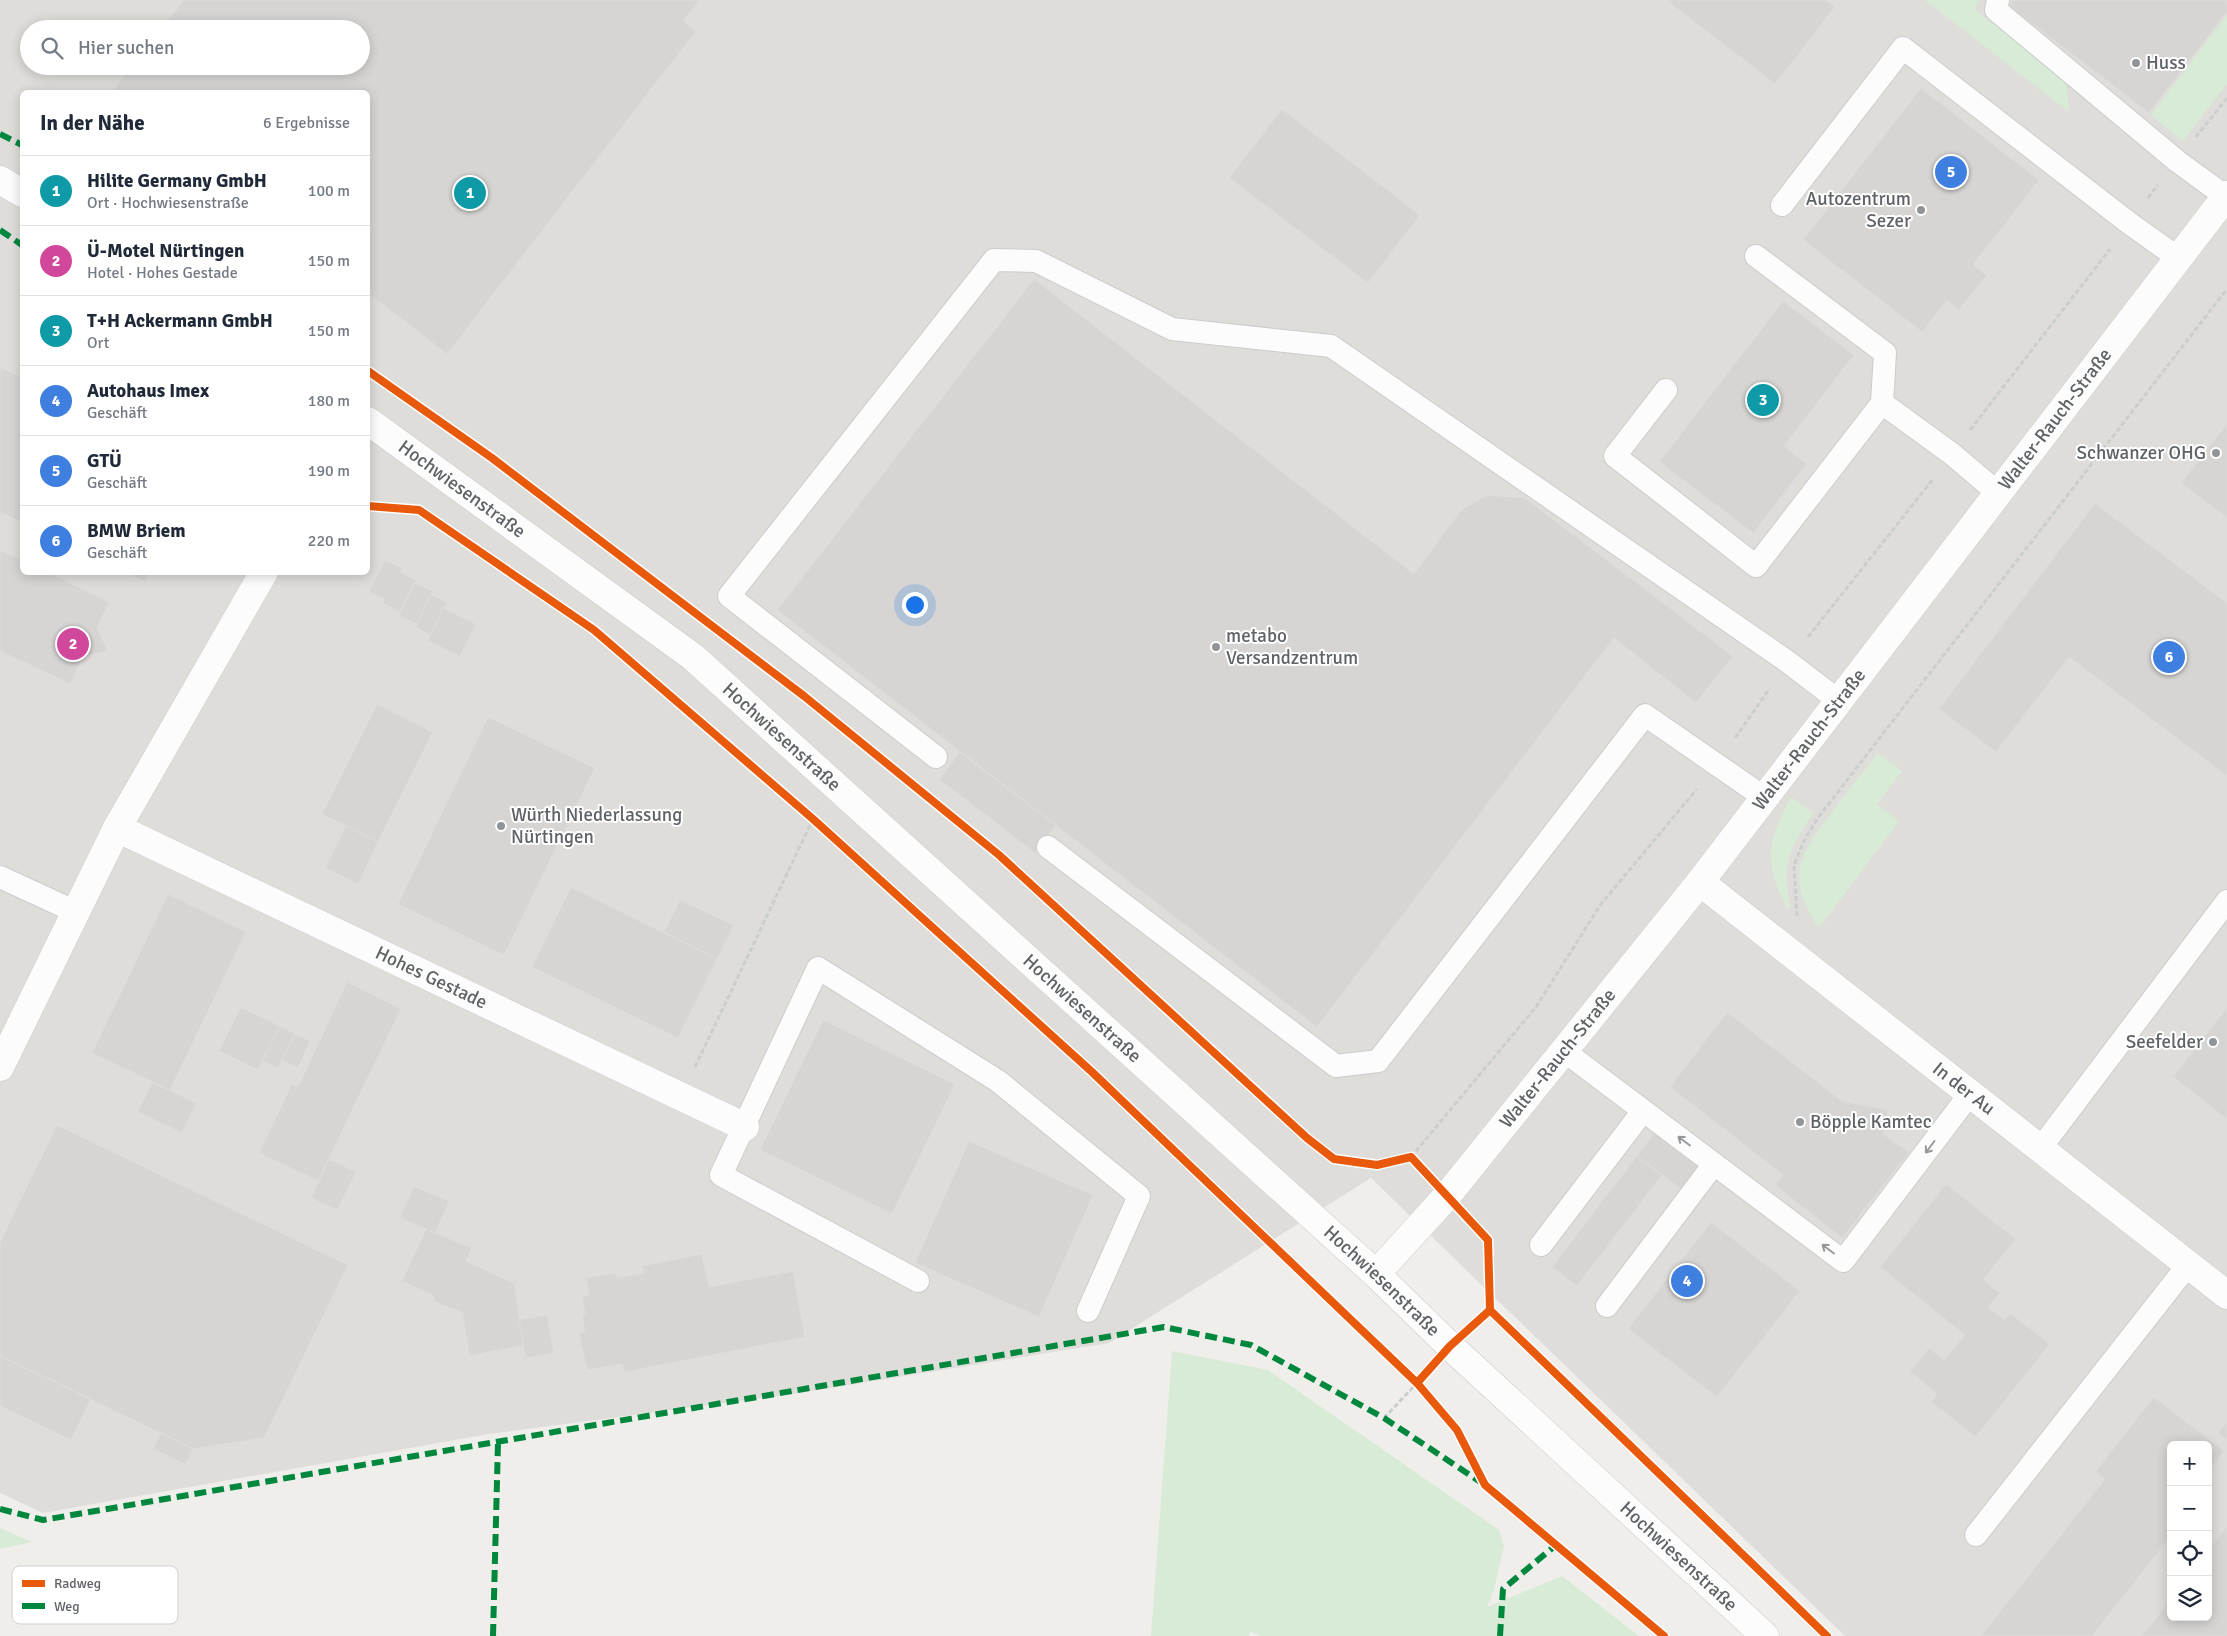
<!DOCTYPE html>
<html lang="de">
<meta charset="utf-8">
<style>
:root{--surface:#fff;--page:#f2f2f3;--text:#1f2937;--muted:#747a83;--line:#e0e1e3;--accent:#919496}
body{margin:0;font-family:Signika,sans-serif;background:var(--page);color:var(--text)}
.controls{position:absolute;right:15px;bottom:15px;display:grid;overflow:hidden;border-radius:8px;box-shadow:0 2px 12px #0003}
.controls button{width:45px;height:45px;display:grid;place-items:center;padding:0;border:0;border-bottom:1px solid var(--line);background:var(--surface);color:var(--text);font:25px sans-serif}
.you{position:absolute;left:914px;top:604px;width:18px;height:18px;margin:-12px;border:4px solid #fff;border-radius:50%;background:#1a73e8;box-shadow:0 0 0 8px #1a73e833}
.badge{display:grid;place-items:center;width:32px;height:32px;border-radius:50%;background:var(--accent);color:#fff;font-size:16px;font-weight:700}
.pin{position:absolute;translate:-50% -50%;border:2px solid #fff;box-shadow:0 1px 5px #0006}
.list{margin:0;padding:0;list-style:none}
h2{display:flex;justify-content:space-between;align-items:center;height:65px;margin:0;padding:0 20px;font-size:21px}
h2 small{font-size:16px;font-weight:400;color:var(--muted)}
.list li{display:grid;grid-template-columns:32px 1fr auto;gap:15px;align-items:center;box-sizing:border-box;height:70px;padding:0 20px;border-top:1px solid var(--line)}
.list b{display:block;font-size:19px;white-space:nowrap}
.list p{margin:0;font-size:16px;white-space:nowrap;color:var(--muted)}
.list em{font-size:16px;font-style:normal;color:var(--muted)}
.icon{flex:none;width:28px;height:28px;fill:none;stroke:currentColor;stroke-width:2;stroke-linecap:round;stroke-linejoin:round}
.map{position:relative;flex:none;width:2227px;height:1636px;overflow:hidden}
.search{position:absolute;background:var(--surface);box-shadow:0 2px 12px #0003;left:20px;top:20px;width:350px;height:55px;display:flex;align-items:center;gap:12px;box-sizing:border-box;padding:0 18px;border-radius:28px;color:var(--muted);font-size:19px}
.panel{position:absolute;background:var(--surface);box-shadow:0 2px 12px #0003;left:20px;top:90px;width:350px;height:485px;border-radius:8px}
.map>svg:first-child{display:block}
.industrial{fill:#dfddda;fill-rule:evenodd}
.green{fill:#d8ebd6}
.building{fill:#d6d5d3;stroke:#deddd9}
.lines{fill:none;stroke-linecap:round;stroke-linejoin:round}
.lane-casing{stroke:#cbcccc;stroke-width:24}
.street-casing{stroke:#cbcccc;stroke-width:29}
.secondary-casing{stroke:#cacacb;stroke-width:29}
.path{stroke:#cacfcc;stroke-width:3;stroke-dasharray:5 2.5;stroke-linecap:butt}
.lane{stroke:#fdfcfc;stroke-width:22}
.street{stroke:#fdfcfc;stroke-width:28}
.secondary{stroke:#fdfcfc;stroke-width:28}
.quiet{stroke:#00873e;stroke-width:6;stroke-dasharray:12 6;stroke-linecap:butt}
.cycleway-casing{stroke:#fff;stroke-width:11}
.cycleway{stroke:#e8590c;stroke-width:8}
.oneway{stroke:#96999c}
.poi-dot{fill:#919496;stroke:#fff;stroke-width:2}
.labels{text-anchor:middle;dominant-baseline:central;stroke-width:4;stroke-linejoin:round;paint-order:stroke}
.poi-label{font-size:19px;fill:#5f6368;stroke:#fff;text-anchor:start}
.street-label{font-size:19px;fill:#5f6368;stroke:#fff}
.key{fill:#fff;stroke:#cfd0d2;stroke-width:1}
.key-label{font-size:14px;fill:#5f6368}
</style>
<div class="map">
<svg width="2227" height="1636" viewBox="0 0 2227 1636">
<rect width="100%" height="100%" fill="#efeeea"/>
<!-- industrial -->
<path class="industrial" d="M0 0H2227V1636H1845L1371 1178 1109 1343 793 1394 489 1434 43 1513 0 1493ZM29 29H361V66H29ZM22 92H368V572H22ZM2171 1445H2208V1617H2171Z"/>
<!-- green -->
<g class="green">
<path d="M1925 0H1978L1975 10 2066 80 2069 112Z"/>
<path d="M2227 15V84L2183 141 2151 115Z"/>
<path d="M1878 753 1902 771 1877 804 1899 821 1819 928C1784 878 1800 852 1835 808 1849 790 1863 772 1878 753Z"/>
<path d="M1791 797 1813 813C1790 849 1781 862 1790 906L1787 909C1764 864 1767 840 1791 797Z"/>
<path d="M1172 1351 1268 1370 1499 1530 1504 1546 1494 1590 1487 1607 1562 1576 1639 1636H1261L1250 1631 1249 1636H1151Z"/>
<path d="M0 1528 32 1542 0 1549Z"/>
</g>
<!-- building -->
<g class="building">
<path d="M184 0H699L683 21 696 31 447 354 368 293V92H112L132 66H361V29H161Z"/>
<path d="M1666 0H1826L1835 7 1775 84Z"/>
<path d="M2013 0H2227V12L2149 113 2009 6Z"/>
<path d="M1921 88 2039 180 1973 265 1987 275 1959 310 1947 300 1922 332 1803 240Z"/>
<path d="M1282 109 1420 215 1368 283 1229 178Z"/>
<path d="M1034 279 1414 574 1461 510 1487 495 1525 498 1733 656 1696 703 1614 638 1317 1027 777 610Z"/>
<path d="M1783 301 1854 355 1784 446 1807 464 1753 533 1659 462Z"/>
<path d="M0 367 22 377V522L0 512Z"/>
<path d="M2227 423V518L2181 483Z"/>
<path d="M2095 503 2227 603V776L2069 657 1996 752 1939 709Z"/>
<path d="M0 550 22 560V572H48L109 602 97 628 108 651 83 657 70 684 0 651Z"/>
<path d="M385 560 402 568 400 572 416 580 400 612 383 603 384 599 369 592Z"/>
<path d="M126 572H150L145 582Z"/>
<path d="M415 583 433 591 417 624 399 616Z"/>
<path d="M431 594 447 602 431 635 416 627Z"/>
<path d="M443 608 476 624 460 656 428 641Z"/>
<path d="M377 704 433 732 378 842 322 814Z"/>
<path d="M488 717 595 768 504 955 398 904Z"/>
<path d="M960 752 1056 825 1035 853 939 779Z"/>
<path d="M346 826 378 842 358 884 325 868Z"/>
<path d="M571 887 717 959 678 1038 532 967Z"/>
<path d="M168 894 246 932 170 1090 92 1053Z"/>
<path d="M680 900 734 925 717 959 664 932Z"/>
<path d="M347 982 401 1009 318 1181 259 1153 292 1084 298 1087Z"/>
<path d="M241 1007 280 1026 258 1070 219 1051Z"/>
<path d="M2227 1007V1119L2173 1077Z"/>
<path d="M1727 1012 1842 1101 1888 1110 1883 1134 1909 1152 1842 1238 1775 1185 1783 1175 1670 1087Z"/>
<path d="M823 1020 955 1084 892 1214 760 1150Z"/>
<path d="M280 1026 295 1034 278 1068 262 1061Z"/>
<path d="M295 1034 310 1041 298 1068 282 1060Z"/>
<path d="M152 1082 196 1103 182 1133 138 1112Z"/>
<path d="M57 1125 348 1265 264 1438 193 1449 0 1356V1242Z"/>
<path d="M1654 1133 1704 1170 1687 1193 1637 1156Z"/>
<path d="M969 1141 1093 1195 1039 1317 915 1263Z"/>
<path d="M1637 1156 1662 1175 1577 1286 1552 1267Z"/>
<path d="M329 1159 356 1172 337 1210 311 1198Z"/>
<path d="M1946 1184 2016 1239 1983 1280 2000 1293 1988 1307 2005 1320 2010 1313 2050 1344 1976 1437 1931 1402 1937 1394 1910 1372 1929 1348 1944 1360 1965 1335 1880 1267Z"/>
<path d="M414 1186 449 1201 435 1233 400 1218Z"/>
<path d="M1711 1222 1800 1291 1717 1397 1628 1329Z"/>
<path d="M426 1229 472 1248 466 1261 514 1283 524 1345 469 1356 463 1313 435 1302 434 1296 402 1281Z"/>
<path d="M702 1254 709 1287 793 1271 805 1337 624 1372 622 1364 587 1370 579 1333 585 1332 582 1315 585 1314 582 1297 589 1295 586 1278 616 1273 617 1278 644 1273 642 1266Z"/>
<path d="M547 1315 554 1353 526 1358 519 1320Z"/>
<path d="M0 1356 91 1399 71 1440 0 1406Z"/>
<path d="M2154 1397 2224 1451 2208 1472V1445H2171V1519L2166 1525 2171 1529V1536L2092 1636H1981L2105 1479 2095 1472Z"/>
<path d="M2227 1422V1440L2218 1433Z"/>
<path d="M161 1433 193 1449 185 1464 153 1449Z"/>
<path d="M2227 1526V1636H2142L2171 1599V1617H2208V1551Z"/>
</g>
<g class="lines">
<!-- lane casing -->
<g class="lane-casing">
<g id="lane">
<path d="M1998 0 1996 10 2177 161 2226 197"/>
<path d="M1782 205 1903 48 2129 223 2178 258"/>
<path d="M1756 256 1885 353 1882 403 1952 454 1998 493"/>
<path d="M1666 390 1615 456 1756 566 1882 403"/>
<path d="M936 757 729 596 994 260 1036 261 1172 329 1331 346 1788 662 1839 701"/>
<path d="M1048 847 1336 1066 1378 1061 1645 715 1765 798"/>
<path d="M0 877 76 912"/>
<path d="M1564 1051 1843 1261 1970 1094"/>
<path d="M2040 1149 2227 901"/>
<path d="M1541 1245 1643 1111"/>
<path d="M918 1281 721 1175 818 968 998 1081 1139 1196 1088 1311"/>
<path d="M1607 1306 1714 1164"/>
<path d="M1976 1535 2188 1265"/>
</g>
</g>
<!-- street casing -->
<g class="street-casing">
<g id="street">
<path id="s1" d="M117 828 745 1127"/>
<path id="s2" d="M1700 882 2227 1295"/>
<path d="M0 1067 117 828 264 572"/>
<path id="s3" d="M1376 1274 1446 1197 1700 882 2227 195"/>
</g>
</g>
<!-- secondary casing -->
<g class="secondary-casing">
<g id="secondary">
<path d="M0 180 22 193"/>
<path id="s4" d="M368 421 693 657 1376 1274 1450 1346 1765 1636"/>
</g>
</g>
<!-- path -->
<g class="path">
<path d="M2196 137 2227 98"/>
<path d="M2148 198 2158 185"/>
<path d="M1970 430 2110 249"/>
<path d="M1808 637 1933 479"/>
<path d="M1735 738 1770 688"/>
<path d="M1797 916 1794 865 1804 841 1817 819 2227 289"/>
<path d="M695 1067 813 819"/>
<path d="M1411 1157 1536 1007 1601 904 1697 789"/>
<path d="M1384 1418 1417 1383"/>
</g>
<!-- lane -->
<use href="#lane" class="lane"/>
<!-- street -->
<use href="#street" class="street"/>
<!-- secondary -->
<use href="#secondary" class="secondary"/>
<!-- quiet -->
<g class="quiet">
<path d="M0 134 22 145"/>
<path d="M0 230 22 245"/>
<path d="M0 1509 43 1520 1164 1327 1251 1345 1384 1418 1482 1483"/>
<path d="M493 1636 498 1442"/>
<path d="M1500 1636 1503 1589 1556 1545"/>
</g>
<!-- cycleway casing -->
<g class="cycleway-casing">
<g id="cycleway">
<path d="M368 371 492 458 804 696 999 855 1307 1138 1334 1159 1377 1165 1411 1157 1488 1240 1490 1310 1827 1636"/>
<path d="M368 506 419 510 594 630 813 819 1092 1072 1417 1383 1457 1430 1485 1485 1664 1636"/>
<path d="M1417 1383 1450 1346 1490 1310"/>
</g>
</g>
<!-- cycleway -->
<use href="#cycleway" class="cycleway"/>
</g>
<!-- one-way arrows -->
<defs><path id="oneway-shaft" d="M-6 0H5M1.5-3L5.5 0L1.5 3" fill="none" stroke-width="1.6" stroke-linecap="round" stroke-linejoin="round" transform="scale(1.25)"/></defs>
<g class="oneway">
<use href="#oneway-shaft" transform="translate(1684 1141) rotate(-143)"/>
<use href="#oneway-shaft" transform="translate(1930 1147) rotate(127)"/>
<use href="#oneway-shaft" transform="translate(1828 1249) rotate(-143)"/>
</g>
<!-- markers -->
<g class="poi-dot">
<circle cx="2136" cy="63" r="5"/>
<circle cx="1921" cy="210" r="5"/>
<circle cx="2216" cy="453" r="5"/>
<circle cx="1216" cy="647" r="5"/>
<circle cx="501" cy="826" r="5"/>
<circle cx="2213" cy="1042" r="5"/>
<circle cx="1800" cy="1122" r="5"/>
</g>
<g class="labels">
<!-- poi labels -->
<g class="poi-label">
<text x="2146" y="63">Huss</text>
<text x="1911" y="199" text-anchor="end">Autozentrum<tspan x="1911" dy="22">Sezer</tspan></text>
<text x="2206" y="453" text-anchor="end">Schwanzer OHG</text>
<text x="1226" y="636">metabo<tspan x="1226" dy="22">Versandzentrum</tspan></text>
<text x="511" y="815">Würth Niederlassung<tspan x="511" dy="22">Nürtingen</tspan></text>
<text x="2203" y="1042" text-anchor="end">Seefelder</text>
<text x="1810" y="1122">Böpple Kamtec</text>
</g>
<!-- street labels -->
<g class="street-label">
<text stroke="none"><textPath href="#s3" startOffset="1092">Walter-Rauch-Straße</textPath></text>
<text stroke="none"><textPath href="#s4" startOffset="116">Hochwiesenstraße</textPath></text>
<text stroke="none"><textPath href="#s4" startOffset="521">Hochwiesenstraße</textPath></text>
<text stroke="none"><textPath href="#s3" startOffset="688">Walter-Rauch-Straße</textPath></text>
<text stroke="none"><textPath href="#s1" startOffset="348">Hohes Gestade</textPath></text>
<text stroke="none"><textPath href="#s4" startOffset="926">Hochwiesenstraße</textPath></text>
<text stroke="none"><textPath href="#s3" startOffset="282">Walter-Rauch-Straße</textPath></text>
<text stroke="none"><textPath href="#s2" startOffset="335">In der Au</textPath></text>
<text stroke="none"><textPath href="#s4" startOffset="1331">Hochwiesenstraße</textPath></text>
<text stroke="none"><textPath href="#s4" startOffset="1736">Hochwiesenstraße</textPath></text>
</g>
</g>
<!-- legend -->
<rect x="12" y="1566" width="166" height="58" rx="8" class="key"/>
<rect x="22" y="1580" width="23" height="7" fill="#e8590c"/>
<rect x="22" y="1603" width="23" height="6" fill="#00873e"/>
<g class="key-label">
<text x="54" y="1588">Radweg</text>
<text x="54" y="1611">Weg</text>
</g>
</svg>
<div class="controls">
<button>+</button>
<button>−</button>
<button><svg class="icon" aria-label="locate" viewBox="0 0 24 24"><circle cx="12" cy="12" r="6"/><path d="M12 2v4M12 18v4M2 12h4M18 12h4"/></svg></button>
<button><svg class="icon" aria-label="layers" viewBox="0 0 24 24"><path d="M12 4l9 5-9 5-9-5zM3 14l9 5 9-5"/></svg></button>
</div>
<div class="you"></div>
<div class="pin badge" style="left:470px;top:193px;background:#0f9aa8">1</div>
<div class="pin badge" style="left:73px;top:644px;background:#d1479c">2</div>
<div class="pin badge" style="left:1763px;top:400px;background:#0f9aa8">3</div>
<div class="pin badge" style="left:1687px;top:1281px;background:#3f7fe0">4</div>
<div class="pin badge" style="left:1951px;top:172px;background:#3f7fe0">5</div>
<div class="pin badge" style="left:2169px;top:657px;background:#3f7fe0">6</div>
<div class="search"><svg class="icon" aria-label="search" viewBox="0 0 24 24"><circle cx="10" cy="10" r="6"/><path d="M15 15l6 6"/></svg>Hier suchen</div>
<section class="panel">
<h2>In der Nähe<small>6 Ergebnisse</small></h2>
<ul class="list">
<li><span class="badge" style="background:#0f9aa8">1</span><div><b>Hilite Germany GmbH</b><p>Ort · Hochwiesenstraße</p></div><em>100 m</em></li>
<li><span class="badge" style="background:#d1479c">2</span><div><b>Ü-Motel Nürtingen</b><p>Hotel · Hohes Gestade</p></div><em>150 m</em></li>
<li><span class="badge" style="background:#0f9aa8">3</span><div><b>T+H Ackermann GmbH</b><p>Ort</p></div><em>150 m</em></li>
<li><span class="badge" style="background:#3f7fe0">4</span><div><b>Autohaus Imex</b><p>Geschäft</p></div><em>180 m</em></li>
<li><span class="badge" style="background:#3f7fe0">5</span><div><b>GTÜ</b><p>Geschäft</p></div><em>190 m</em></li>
<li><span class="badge" style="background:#3f7fe0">6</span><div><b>BMW Briem</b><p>Geschäft</p></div><em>220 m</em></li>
</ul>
</section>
</div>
